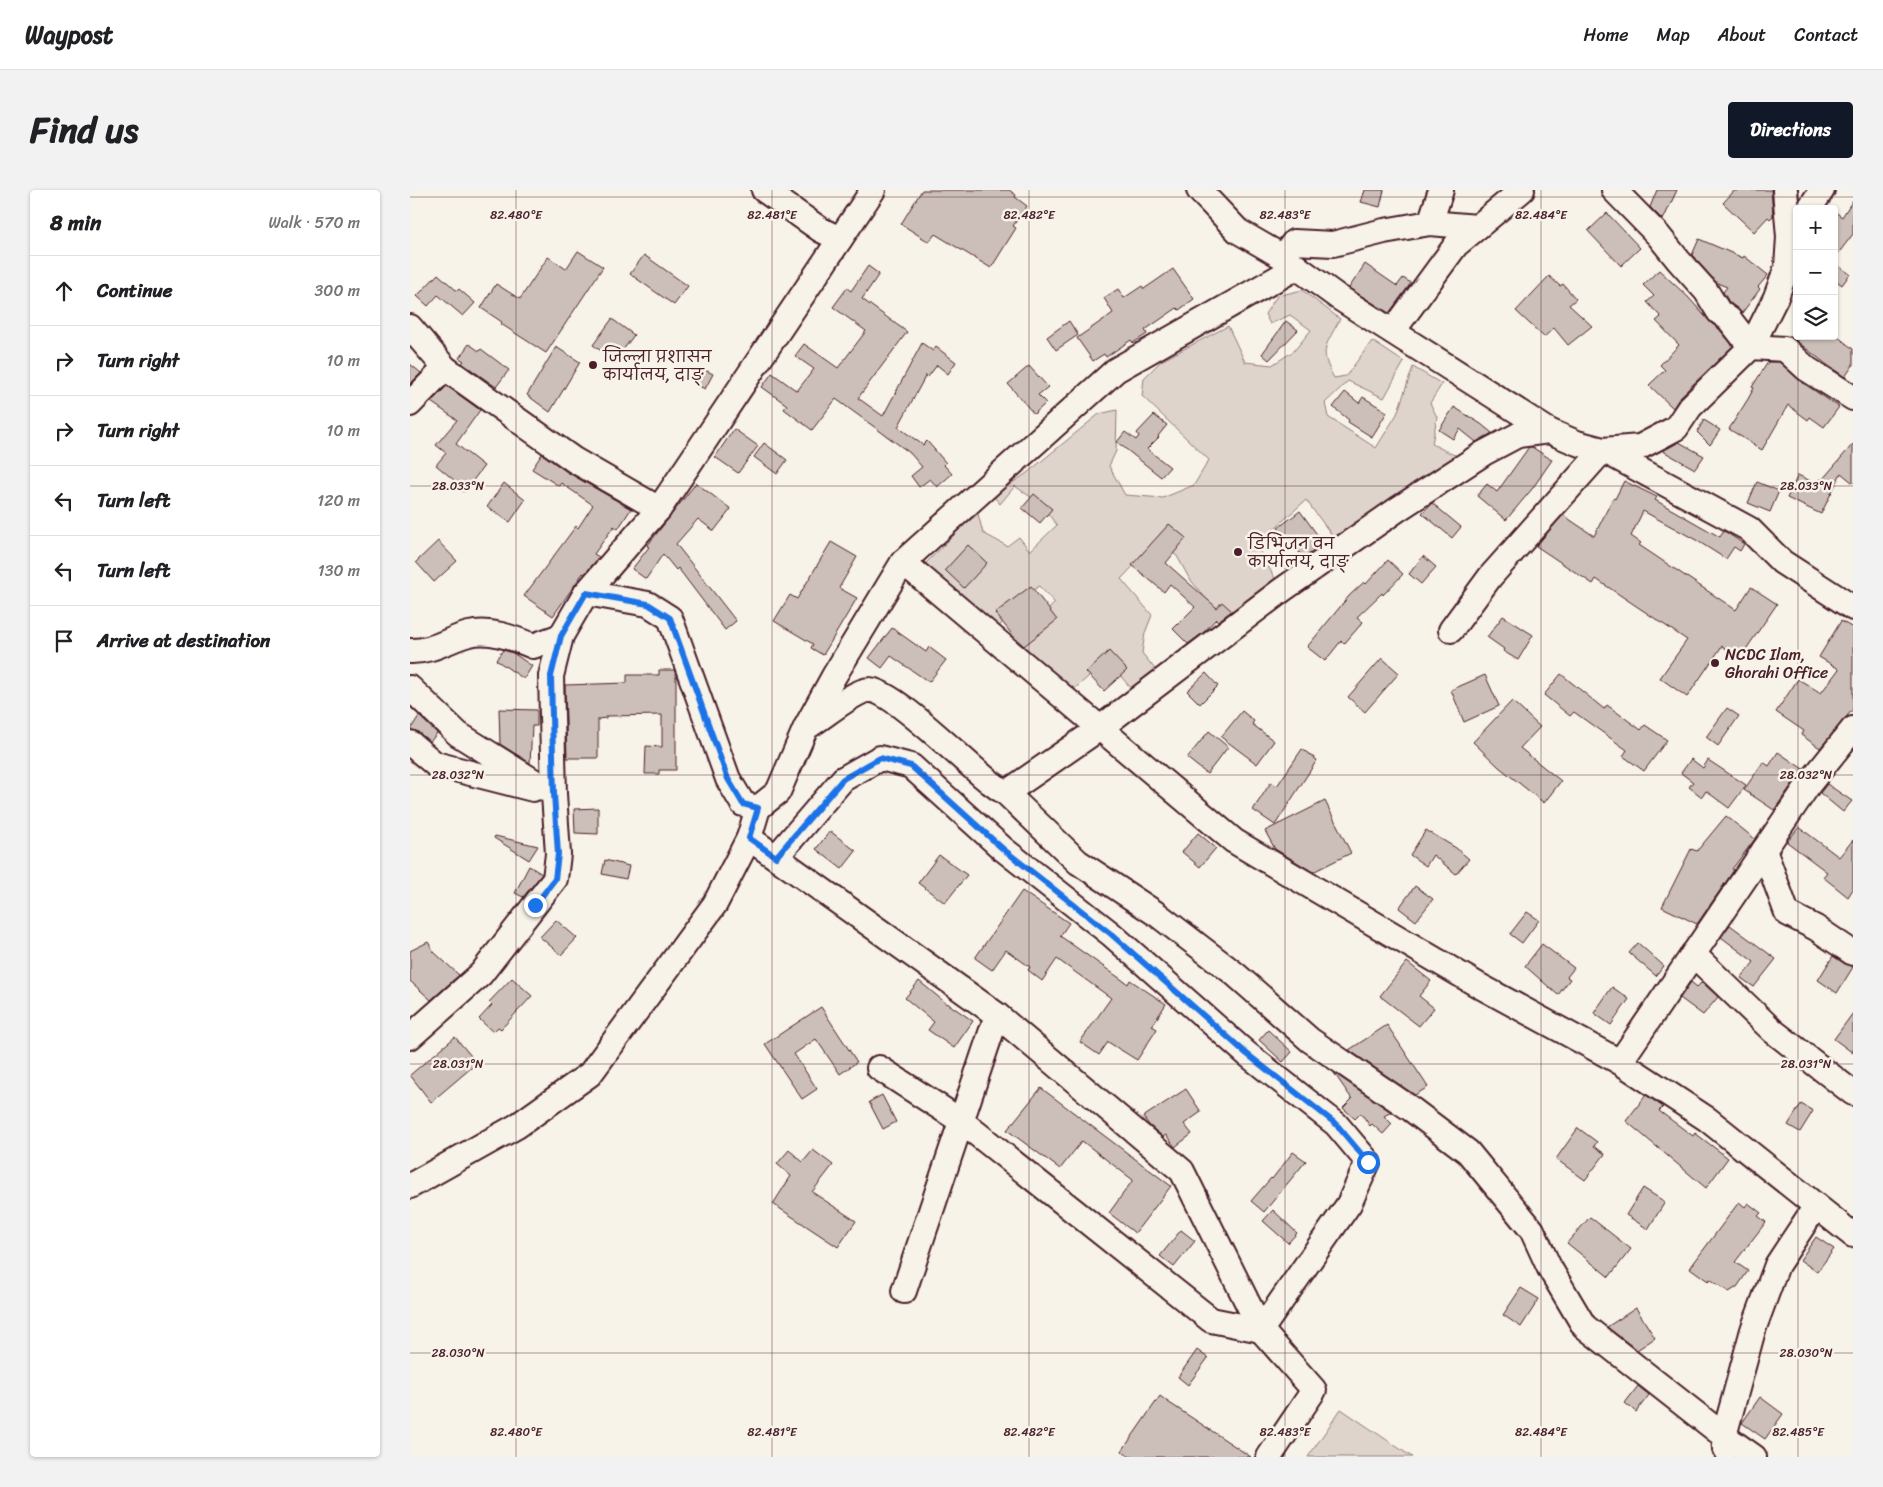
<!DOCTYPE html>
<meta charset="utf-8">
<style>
:root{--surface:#fff;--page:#f2f2f2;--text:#202124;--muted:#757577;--line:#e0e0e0;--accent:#111827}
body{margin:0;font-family:Sriracha,"Playpen Sans Deva",sans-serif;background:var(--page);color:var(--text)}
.controls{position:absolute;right:15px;top:15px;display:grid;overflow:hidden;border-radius:5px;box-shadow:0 1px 4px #0004}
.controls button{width:45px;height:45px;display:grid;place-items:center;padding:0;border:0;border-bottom:1px solid var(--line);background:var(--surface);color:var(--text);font:25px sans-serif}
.stop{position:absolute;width:15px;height:15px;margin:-11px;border:4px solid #1a73e8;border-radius:50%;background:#fff}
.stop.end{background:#1a73e8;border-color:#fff;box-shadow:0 1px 5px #0008}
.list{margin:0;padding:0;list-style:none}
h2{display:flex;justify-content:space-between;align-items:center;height:65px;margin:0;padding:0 20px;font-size:21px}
h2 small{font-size:16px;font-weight:400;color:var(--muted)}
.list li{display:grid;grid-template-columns:32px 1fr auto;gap:15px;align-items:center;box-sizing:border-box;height:70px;padding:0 20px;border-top:1px solid var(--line)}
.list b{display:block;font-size:19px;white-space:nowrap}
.list em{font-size:16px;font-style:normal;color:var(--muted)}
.icon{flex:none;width:28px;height:28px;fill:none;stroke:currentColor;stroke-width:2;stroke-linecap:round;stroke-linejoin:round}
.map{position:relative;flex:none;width:1443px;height:1267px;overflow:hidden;border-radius:5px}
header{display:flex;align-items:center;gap:30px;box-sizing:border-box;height:70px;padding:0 25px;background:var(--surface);border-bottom:1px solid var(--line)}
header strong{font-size:24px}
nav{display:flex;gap:28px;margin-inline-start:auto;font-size:18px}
.intro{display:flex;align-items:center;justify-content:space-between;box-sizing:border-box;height:120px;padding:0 30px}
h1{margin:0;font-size:35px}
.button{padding:12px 22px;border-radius:5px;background:var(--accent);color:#fff;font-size:18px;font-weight:700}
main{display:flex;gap:30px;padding:0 30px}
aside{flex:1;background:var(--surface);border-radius:5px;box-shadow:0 1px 4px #0004}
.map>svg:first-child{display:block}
.green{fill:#ded4cc;stroke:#947a7c}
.building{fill:#ccbfb9;stroke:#4a1f2b}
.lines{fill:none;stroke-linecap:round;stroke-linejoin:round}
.minor-casing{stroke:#4a1f2b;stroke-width:28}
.minor{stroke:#f7f3e8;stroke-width:24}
.route{stroke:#1a73e8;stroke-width:6}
.ticks{fill:none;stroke:#4a1f2b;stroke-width:1;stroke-opacity:0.45}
.poi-dot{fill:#4a1f2b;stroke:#f7f3e8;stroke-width:2}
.labels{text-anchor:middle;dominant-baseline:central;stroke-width:5;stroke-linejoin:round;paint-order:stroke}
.poi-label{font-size:16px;fill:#4a1f2b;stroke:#f7f3e8;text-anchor:start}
.ticks-label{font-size:12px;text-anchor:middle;fill:#4a1f2b;stroke:#f7f3e8;stroke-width:5;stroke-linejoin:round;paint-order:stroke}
</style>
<header>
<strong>Waypost</strong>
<nav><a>Home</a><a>Map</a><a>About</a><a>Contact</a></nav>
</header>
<div class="intro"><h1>Find us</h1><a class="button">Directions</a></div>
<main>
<aside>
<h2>8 min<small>Walk · 570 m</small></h2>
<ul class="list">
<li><svg class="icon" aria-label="ahead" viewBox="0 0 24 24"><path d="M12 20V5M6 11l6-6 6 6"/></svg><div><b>Continue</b></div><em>300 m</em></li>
<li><svg class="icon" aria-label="right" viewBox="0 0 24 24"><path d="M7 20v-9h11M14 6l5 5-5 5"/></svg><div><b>Turn right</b></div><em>10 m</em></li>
<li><svg class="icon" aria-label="right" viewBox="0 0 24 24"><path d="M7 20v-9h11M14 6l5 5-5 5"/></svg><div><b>Turn right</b></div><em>10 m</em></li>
<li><svg class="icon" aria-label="left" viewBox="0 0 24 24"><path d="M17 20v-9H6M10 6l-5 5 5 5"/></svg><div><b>Turn left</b></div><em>120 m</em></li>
<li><svg class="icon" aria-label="left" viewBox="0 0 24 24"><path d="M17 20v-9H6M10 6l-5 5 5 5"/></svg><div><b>Turn left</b></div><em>130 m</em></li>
<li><svg class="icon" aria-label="arrive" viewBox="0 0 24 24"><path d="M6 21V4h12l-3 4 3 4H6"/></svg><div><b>Arrive at destination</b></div></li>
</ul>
</aside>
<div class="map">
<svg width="1443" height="1267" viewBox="0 0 1443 1267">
<rect width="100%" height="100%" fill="#f7f3e8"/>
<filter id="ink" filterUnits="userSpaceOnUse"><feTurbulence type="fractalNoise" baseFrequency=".02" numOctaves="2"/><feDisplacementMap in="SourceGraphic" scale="10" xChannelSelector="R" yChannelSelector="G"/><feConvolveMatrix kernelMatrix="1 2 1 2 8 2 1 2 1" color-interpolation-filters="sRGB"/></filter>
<g filter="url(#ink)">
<!-- green -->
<g class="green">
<path d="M892 100 930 129C916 156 908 159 924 188L936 186 962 151 994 172 974 208 938 191 915 213 918 227 966 258 987 224 1003 177 1032 194 1020 213 1027 227 1022 254 1042 264 1064 271 933 360 896 310 846 355 871 399 818 436 779 388 767 366 747 351 711 389 742 425 735 443 732 463 753 489 725 503 697 470 660 503 603 452 645 413 629 396 607 414 588 438 513 376 553 336 568 324 573 343 597 356 609 347 620 361 647 335 629 313 605 296 590 314 583 306 617 283 689 224 707 220 706 261 699 276 715 305 753 308 784 295 799 270 732 206 734 188 751 171 818 136 835 172 862 175 884 161 901 140 880 125 860 134 855 124 867 106Z"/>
<path d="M931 1219 1002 1267H898Z"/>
</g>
<!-- building -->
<g class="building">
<path d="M512 0H599L606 5 605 7 617 16 603 36 606 38 581 78 525 44 519 52 491 34Z"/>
<path d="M955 0H974L970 17 951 12Z"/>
<path d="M1247 0H1267L1253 30 1240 17Z"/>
<path d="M1332 0H1361L1363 26 1360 29 1358 27 1344 42 1313 13 1324 1Z"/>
<path d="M1443 10V44L1424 69V21L1432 27Z"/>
<path d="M1197 23 1230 58 1211 76 1178 41Z"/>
<path d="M1289 49 1333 68 1334 66 1358 85 1348 97 1350 99 1332 123 1319 112 1313 102 1317 97 1307 93 1282 65Z"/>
<path d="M168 61 193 77 136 163 91 134 92 132 71 118 86 94 110 109 138 67 156 79Z"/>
<path d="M234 65 278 96 264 115 220 84Z"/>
<path d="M1424 73 1440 84 1432 95 1424 89Z"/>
<path d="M955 74 987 96 993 88 1001 93 979 123 939 98Z"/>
<path d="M458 76 469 84 452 109 497 142 448 208 473 226 512 153 523 161 526 157 546 172 538 184 527 175 518 187 516 185 488 237 513 255 517 251 536 273 534 275 542 284 527 297 520 289 509 297 501 286 512 277 500 263 426 209 402 240 374 219 377 215 352 197 362 183 387 201 404 179 385 166 394 154 428 178 456 141 423 117 437 98 441 101Z"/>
<path d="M763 79 784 109 769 120 767 118 735 140 737 144 723 153 721 150 696 167 694 164 683 171 667 148 703 123 694 108 708 99 714 108 732 96 734 99Z"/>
<path d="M1249 80 1278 107 1301 133 1309 139 1323 156 1270 207 1263 218 1239 195 1255 180 1250 175 1269 155 1246 131 1251 127 1237 112 1244 106 1233 95Z"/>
<path d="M28 84 47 101 49 99 65 113 53 126 28 105 18 116 7 106Z"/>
<path d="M1139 86 1150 96 1153 94 1166 109 1159 115 1182 136 1158 155 1144 138 1134 147 1106 121Z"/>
<path d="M202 129 224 145 205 171 183 155Z"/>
<path d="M659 131 668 145 646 160 637 147Z"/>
<path d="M876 131 888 140 859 170 852 164Z"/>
<path d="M1379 146H1427L1443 159V175L1435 187 1416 174 1384 149Z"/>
<path d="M59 154 69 161 71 159 99 180 86 197 52 173 54 171 49 168Z"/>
<path d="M146 157 170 172 140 222 117 205Z"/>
<path d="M1358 172H1369L1390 191 1429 217 1414 237 1400 227 1398 230 1378 215 1352 260 1319 239 1338 209 1344 198 1342 197Z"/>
<path d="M0 174 11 183 0 194Z"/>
<path d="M619 176 638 197 628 205 636 213 624 224 598 194Z"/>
<path d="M291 178 303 184 295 199 283 193Z"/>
<path d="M37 196 70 220 46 254 74 276 54 302 42 293 44 290 26 275 36 263 26 255 47 230 21 212Z"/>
<path d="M935 202 949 213 953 207 977 222 962 247 938 232 939 230 923 217Z"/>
<path d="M1044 217 1071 234 1082 243 1066 252 1050 239 1043 249 1029 240Z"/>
<path d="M744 225 757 235 748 246 749 247 737 259 760 277 751 287 707 252 715 242 726 250 729 246 727 243Z"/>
<path d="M1294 230 1310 240 1300 255 1287 242Z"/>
<path d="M324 239 348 256 328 283 305 267Z"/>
<path d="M1269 252 1294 266 1285 279 1253 261Z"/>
<path d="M354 253 377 270 367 284 344 267Z"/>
<path d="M1443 254V293L1431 283 1411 324 1377 308 1388 285 1407 294 1410 289 1412 290Z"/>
<path d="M1119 257H1122L1142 270 1122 299 1096 330 1067 306 1077 294 1087 302Z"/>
<path d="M132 264 157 282 221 319 208 339 204 336 184 364 189 367 175 384 173 383 143 426 114 406 166 336 168 338 183 315 151 293 149 296 122 279Z"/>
<path d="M1214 291 1247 307 1245 310 1310 347 1314 341 1334 354 1330 361 1324 357 1316 369 1286 350 1233 321 1221 346 1231 353 1229 355 1326 420 1341 397 1367 414 1330 468 1312 456 1277 507 1250 488 1277 450 1186 389 1183 394 1126 356 1153 325 1184 346 1203 308 1205 309Z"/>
<path d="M1347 292 1369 301 1360 322 1338 313Z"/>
<path d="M94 293 115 310 100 332 77 317Z"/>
<path d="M286 293 321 319 304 341 288 329 266 354 326 431 315 440 268 378 266 380 253 364 236 389 222 379 239 357 237 356Z"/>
<path d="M624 304 642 319 630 333 612 318Z"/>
<path d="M1022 313 1051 337 1042 348 1012 323Z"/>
<path d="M890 321 914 354 894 368 868 338Z"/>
<path d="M759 334 776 348 756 373 807 418 812 412 822 421 808 431 806 429 793 443 778 454 763 439 785 417 760 394 754 402 722 375Z"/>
<path d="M28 351 47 371 24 392 6 372Z"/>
<path d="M421 352 447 367 429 398 447 408 413 465 401 458 403 454 364 431 380 405 387 409Z"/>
<path d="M558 355 577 373 554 398 535 380Z"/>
<path d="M1013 366 1026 377 1011 394 999 384Z"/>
<path d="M978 370 993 384 973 405 972 403 947 427 953 432 934 454 931 451 915 471 897 457 939 406 954 392 956 394Z"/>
<path d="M621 396 647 430 614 456 604 447 585 423Z"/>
<path d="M1093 426 1123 445 1108 470 1093 461 1094 459 1077 447Z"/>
<path d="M1431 431 1443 438V519L1410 558 1391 545 1394 541 1366 522 1388 489 1411 503 1429 479 1409 467Z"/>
<path d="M482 438 516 462 519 457 536 470 519 492 481 466 472 478 459 468Z"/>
<path d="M93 460 103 463 122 476 114 489 86 470Z"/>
<path d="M699 461 717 480 694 501 676 482Z"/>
<path d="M972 468 989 483 955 522 938 507Z"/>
<path d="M249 480H264L266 484V580H249V584H235L236 556 252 557V525L196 526V528L188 529V568H157L155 495 217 493V485H249Z"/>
<path d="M796 483 808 496 790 514 777 501Z"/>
<path d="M1151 484 1194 519 1197 515 1231 540 1235 535 1257 550 1234 581 1213 566 1217 560 1164 522 1160 526 1134 505Z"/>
<path d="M1075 485 1089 516 1054 532 1041 500Z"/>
<path d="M1102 511 1130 537 1110 558 1151 591 1134 613 1089 577 1063 552Z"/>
<path d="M1317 518 1329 526 1308 556 1296 547Z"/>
<path d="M89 519 127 520V536H122L120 573 90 554Z"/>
<path d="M832 521 844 531 842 534 864 551 847 574 811 547Z"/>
<path d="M9 526 27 543 20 552 8 542 0 540Z"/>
<path d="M799 541 818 557 797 584 777 568Z"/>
<path d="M892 559 907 570 865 635 843 620 861 592 867 596Z"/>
<path d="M1368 562 1393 579 1364 620 1334 600 1353 572 1359 576Z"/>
<path d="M1281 569 1293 578 1298 570 1336 595 1319 618 1296 601 1292 607 1279 597 1283 592 1271 583Z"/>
<path d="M1417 594 1442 611 1433 622 1410 603Z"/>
<path d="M915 611 941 663 903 682 865 659 855 641Z"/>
<path d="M188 618V644L165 643 164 619Z"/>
<path d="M1316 626 1345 649 1322 679 1324 680 1287 734 1252 717 1281 659 1287 661Z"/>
<path d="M1389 637 1429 667 1443 650V699L1438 707 1413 687 1417 682 1377 652Z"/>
<path d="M1016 640 1046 658 1059 669 1046 684 1023 665 1016 676 1000 665Z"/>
<path d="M420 641 446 661 432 679 406 659Z"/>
<path d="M788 643 806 658 790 677 772 662Z"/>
<path d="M85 646 128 656 119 670 84 648Z"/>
<path d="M529 665 557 685 535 713 508 693Z"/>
<path d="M195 670 219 676 216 689 192 684Z"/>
<path d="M119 676 132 684 113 707 105 703Z"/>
<path d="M1005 696 1023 709 1006 731 989 718Z"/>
<path d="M612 701 659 733 650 746 718 794 720 790 756 814 742 836 747 839 727 870 698 852 689 865 670 852 701 808 647 769 632 791 618 780 620 777 596 760 582 780 565 768Z"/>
<path d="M1117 722 1129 730 1112 753 1100 744Z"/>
<path d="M146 730 167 748 151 765 130 747Z"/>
<path d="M1320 735 1366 769 1344 797 1331 788 1344 772 1311 747Z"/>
<path d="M18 752 24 762 49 785 21 810 0 791V761Z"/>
<path d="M1228 753 1254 776 1246 786 1219 763Z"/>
<path d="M1132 754 1164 778 1157 787 1160 789 1148 805 1115 776Z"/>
<path d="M1423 766 1435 774 1443 777 1427 803 1408 790Z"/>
<path d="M997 772 1021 791 1009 806 1024 818 1009 836 970 806Z"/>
<path d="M102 788 122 806 91 839 88 837 83 842 69 829 82 815 79 812Z"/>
<path d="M509 791 537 814V813L563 831 544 858 518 840 524 832 495 808Z"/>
<path d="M1281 792 1287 797 1292 792 1308 807 1293 825 1270 808Z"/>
<path d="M1202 797 1219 809 1201 835 1184 823Z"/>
<path d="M411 817 447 872 430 884 406 849 384 864 407 899 392 909 355 854Z"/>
<path d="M1443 823V863L1424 849Z"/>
<path d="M977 835 1018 897 1005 905 939 860Z"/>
<path d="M858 840 882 862 873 872 849 850Z"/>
<path d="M45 847 67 873 21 912 0 885Z"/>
<path d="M924 883 981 922 974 926 982 934 973 944 962 934 960 936 951 923 945 929 933 918 942 909Z"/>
<path d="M631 898 761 996 725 1043 699 1023 723 990 672 951 650 979 597 940Z"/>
<path d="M776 899 791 922 774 934 782 944 765 957 756 945 753 947 739 935 733 927Z"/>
<path d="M472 905 486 932 473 939 459 912Z"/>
<path d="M1236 905 1253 917 1249 921 1283 946 1285 943 1318 968 1296 998 1216 931Z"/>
<path d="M1391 914 1403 921 1390 942 1378 935Z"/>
<path d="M1168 938 1187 952 1184 956 1195 964 1175 990 1146 969Z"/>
<path d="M379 960 393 972 403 960 423 975 402 1002 446 1031 428 1057 363 1014 381 986 367 974Z"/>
<path d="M883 962 896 971 854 1022 841 1011 861 988 862 989Z"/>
<path d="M1233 998 1255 1012 1238 1039 1216 1025Z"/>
<path d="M1329 1012 1335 1017 1338 1013 1351 1023 1348 1026 1356 1032 1325 1072 1338 1081 1327 1097 1319 1102 1300 1089 1298 1091 1280 1078Z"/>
<path d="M863 1020 887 1043 878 1053 853 1031Z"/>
<path d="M1180 1027 1221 1059 1199 1087 1157 1053Z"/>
<path d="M771 1040 785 1051 764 1077 750 1066Z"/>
<path d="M1406 1047 1424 1059 1407 1082 1390 1070Z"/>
<path d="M1111 1098 1129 1109 1111 1137 1093 1125Z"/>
<path d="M1226 1118 1245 1148 1227 1160 1197 1137Z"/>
<path d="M787 1160 798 1168 778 1195 768 1187Z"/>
<path d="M1228 1196 1239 1205 1226 1222 1215 1213Z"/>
<path d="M750 1206 758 1212 841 1267H720L712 1261Z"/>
<path d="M1350 1207 1373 1224 1355 1249 1332 1233Z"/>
</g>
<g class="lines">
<!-- minor casing -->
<g class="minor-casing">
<g id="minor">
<path d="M354 0 411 40 430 49"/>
<path d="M789 0 828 41 873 67 928 107 1139 241 1167 253 1193 260 1230 257 1266 238 1280 217 1341 157 1366 107 1377 77 1379 47 1375 0"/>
<path d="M1204 0 1248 45 1269 71 1296 101 1309 122 1319 129 1341 157 1375 159 1397 179 1443 208"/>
<path d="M1399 19 1412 0"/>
<path d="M1020 33 1031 0"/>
<path d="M873 67 884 52 923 54 974 41 1020 33 1067 37"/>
<path d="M0 137 35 178 164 270 249 319"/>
<path d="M983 141 1046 55 1112 0"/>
<path d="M0 214 35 178"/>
<path d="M493 372 824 651 1068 795 1210 872 1297 929 1443 1045"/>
<path d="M176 403 238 414 260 428 318 589 333 614 348 618 368 602 396 537 424 486 493 372 706 180 887 77"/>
<path d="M1041 440 1080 387 1193 260 1339 339 1372 372 1443 418"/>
<path d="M0 461C22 462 39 449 59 444 81 439 103 448 123 456L151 446"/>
<path d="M0 498 48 544 144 604"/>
<path d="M400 535C413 527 446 500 459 500 482 499 557 575 580 592 585 596 591 600 596 603L690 538 872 400 988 319 1074 263 1108 245 1139 241"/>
<path d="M0 553 25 574 123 599"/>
<path d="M596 603 668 672 748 725 825 784 900 850 1001 919 1058 962 1122 1040 1139 1077 1174 1136 1314 1246 1344 1267"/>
<path d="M348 618 339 648 587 825 772 981 851 1140 904 1200 859 1267"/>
<path d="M1354 660 1377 723 1406 738 1443 763"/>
<path d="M366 667 433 589 470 568 501 576 593 659 701 744 837 864 926 934 958 972 939 1014 851 1140 801 1130 551 931 469 878"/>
<path d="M1283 764 1363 841 1443 903"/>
<path d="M0 847 71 784 145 689 148 664 144 604 141 486 151 446 176 403 249 319 463 0"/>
<path d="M1210 872 1399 594 1443 539"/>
<path d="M0 996 107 936 180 884 305 714 339 648"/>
<path d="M494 1101 587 825"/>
<path d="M1315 1259 1314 1246 1343 1140 1367 1075 1406 1016"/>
</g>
</g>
<!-- minor -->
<use href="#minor" class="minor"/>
</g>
</g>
<g class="lines" filter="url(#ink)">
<!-- route -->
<path class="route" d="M125 715 145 689 148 664 144 604 141 486 151 446 176 403 238 414 260 428 318 589 333 614 348 618 339 648 366 667 433 589 470 568 501 576 593 659 701 744 837 864 926 934 958 972"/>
</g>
<!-- ticks -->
<path class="ticks" d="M106 0V1267M362 0V1267M619 0V1267M875 0V1267M1131 0V1267M1388 0V19M0 7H1443M1388 146V1267M0 296H1443M0 585H1443M0 874H1443M0 1163H1443"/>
<!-- markers -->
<g class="poi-dot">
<circle cx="183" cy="175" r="5"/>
<circle cx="828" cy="362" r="5"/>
<circle cx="1305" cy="473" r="5"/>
</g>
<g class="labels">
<!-- poi labels -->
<g class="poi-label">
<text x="193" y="166">जिल्ला प्रशासन<tspan x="193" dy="18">कार्यालय, दाङ्</tspan></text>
<text x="838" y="353">डिभिजन वन<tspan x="838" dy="18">कार्यालय, दाङ्</tspan></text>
<text x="1315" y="464">NCDC Ilam,<tspan x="1315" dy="18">Ghorahi Office</tspan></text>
</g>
</g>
<g class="ticks-label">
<text x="106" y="29">82.480°E</text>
<text x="362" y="29">82.481°E</text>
<text x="619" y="29">82.482°E</text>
<text x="875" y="29">82.483°E</text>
<text x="1131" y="29">82.484°E</text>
<text x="48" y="300">28.033°N</text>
<text x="1396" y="300">28.033°N</text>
<text x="48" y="589">28.032°N</text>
<text x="1396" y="589">28.032°N</text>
<text x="48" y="878">28.031°N</text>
<text x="1396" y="878">28.031°N</text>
<text x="48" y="1167">28.030°N</text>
<text x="1396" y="1167">28.030°N</text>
<text x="106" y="1246">82.480°E</text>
<text x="362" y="1246">82.481°E</text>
<text x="619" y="1246">82.482°E</text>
<text x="875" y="1246">82.483°E</text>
<text x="1131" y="1246">82.484°E</text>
<text x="1388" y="1246">82.485°E</text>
</g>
</svg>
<div class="controls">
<button>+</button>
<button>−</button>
<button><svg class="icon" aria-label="layers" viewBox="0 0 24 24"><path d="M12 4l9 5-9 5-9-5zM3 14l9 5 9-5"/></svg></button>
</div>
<div class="stop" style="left:958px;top:972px"></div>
<div class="stop end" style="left:125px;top:715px"></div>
</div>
</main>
